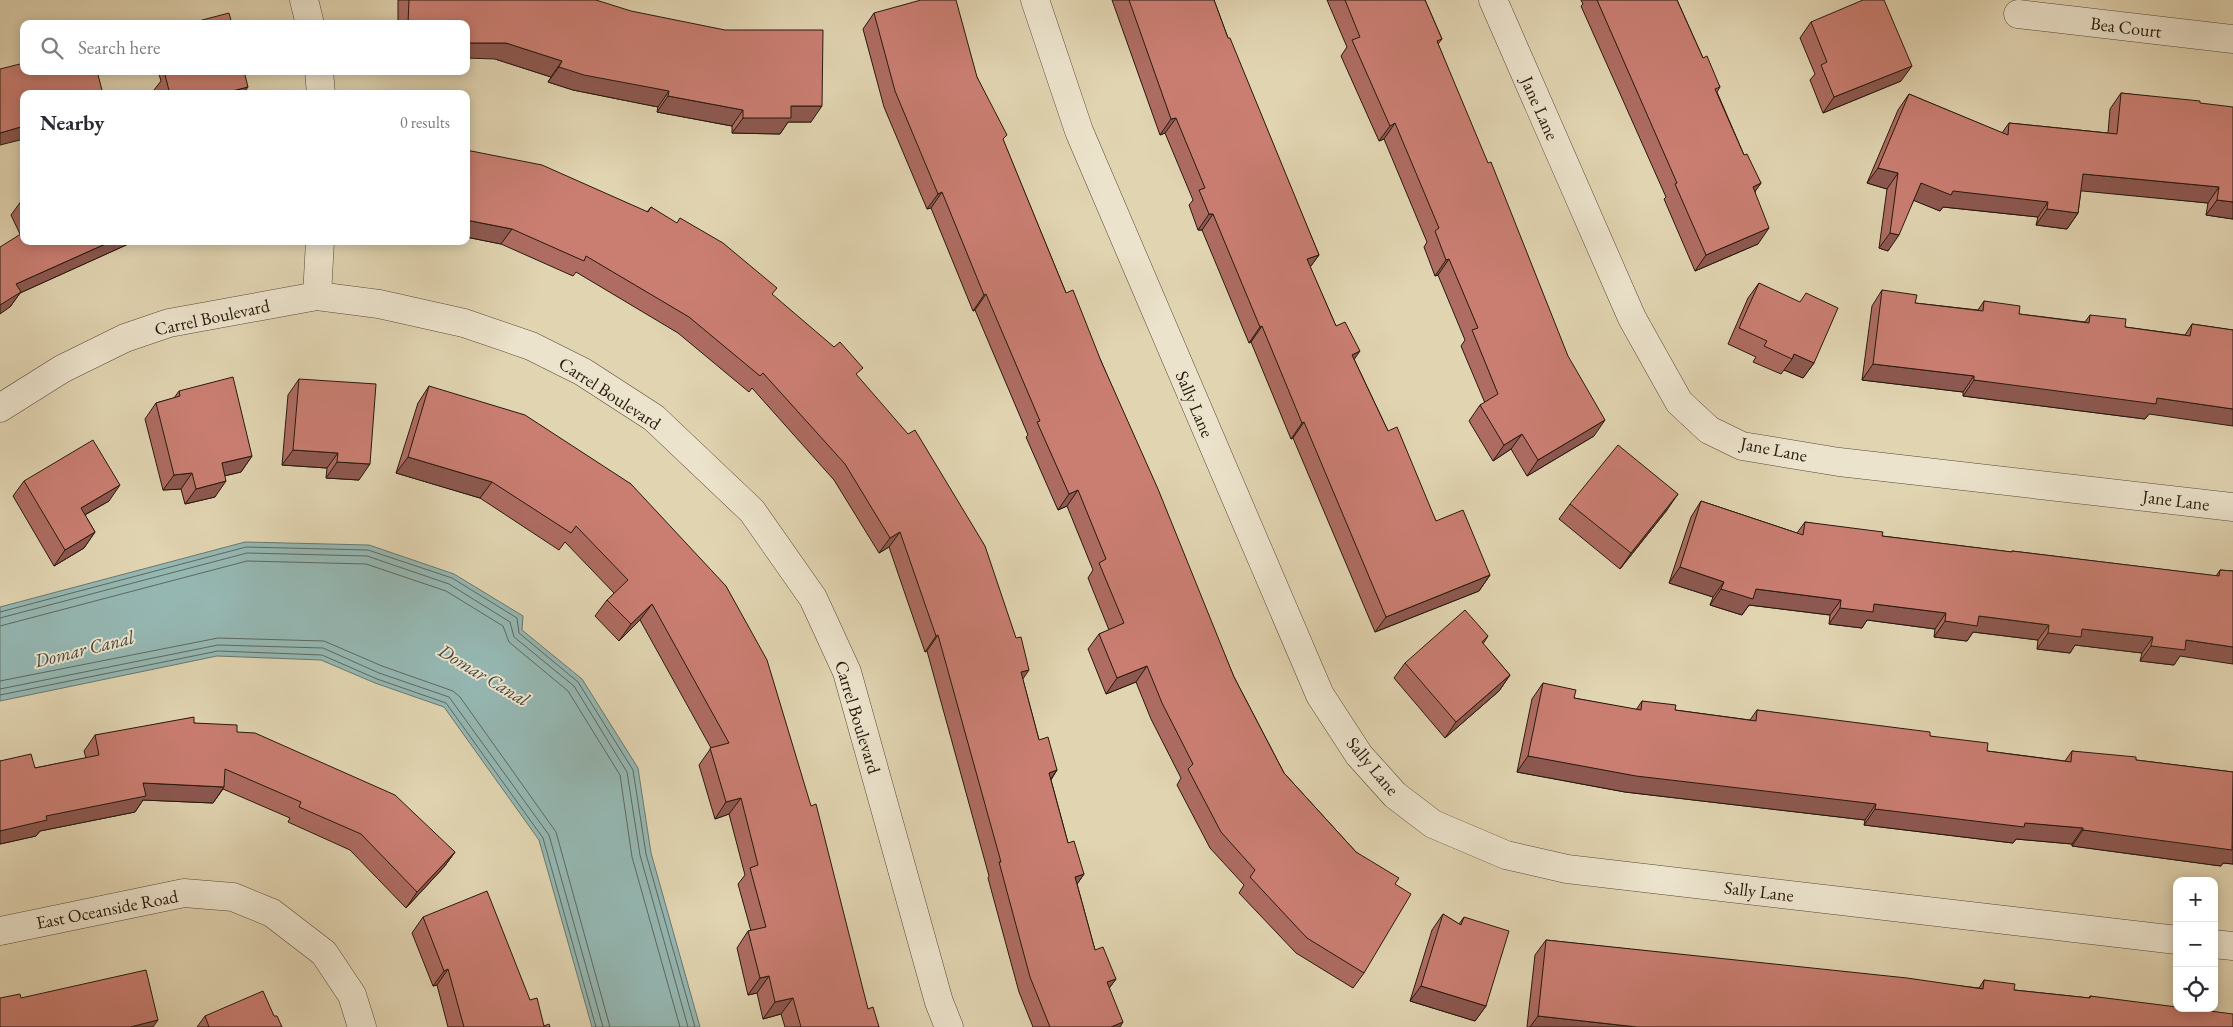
<!DOCTYPE html>
<meta charset="utf-8">
<style>
:root{--surface:#fff;--page:#f2f2f3;--text:#2b2b33;--muted:#7c7c81;--line:#e1e1e2}
body{margin:0;font-family:"EB Garamond",serif;background:var(--page);color:var(--text)}
.controls{position:absolute;right:15px;bottom:15px;display:grid;overflow:hidden;border-radius:10px;box-shadow:0 2px 12px #0003}
.controls button{width:45px;height:45px;display:grid;place-items:center;padding:0;border:0;border-bottom:1px solid var(--line);background:var(--surface);color:var(--text);font:25px sans-serif}
.list{margin:0;padding:0;list-style:none}
h2{display:flex;justify-content:space-between;align-items:center;height:65px;margin:0;padding:0 20px;font-size:21px}
h2 small{font-size:16px;font-weight:400;color:var(--muted)}
.icon{flex:none;width:28px;height:28px;fill:none;stroke:currentColor;stroke-width:2;stroke-linecap:round;stroke-linejoin:round}
.map{position:relative;flex:none;width:2233px;height:1027px;overflow:hidden}
.search{position:absolute;background:var(--surface);box-shadow:0 2px 12px #0003;left:20px;top:20px;width:450px;height:55px;display:flex;align-items:center;gap:12px;box-sizing:border-box;padding:0 18px;border-radius:10px;color:var(--muted);font-size:19px}
.panel{position:absolute;background:var(--surface);box-shadow:0 2px 12px #0003;left:20px;top:90px;width:450px;height:155px;border-radius:10px}
.map>svg:first-child{display:block}
.water{fill:#95b7b2;stroke:#697870}
.lines{fill:none;stroke-linecap:round;stroke-linejoin:round}
.shore{stroke:#5e6860;stroke-width:1}
.minor-casing{stroke:#564836;stroke-width:29}
.minor{stroke:#ece3cc;stroke-width:28}
.wall{fill:#ae6c62;stroke:#27190d}
.shaded-wall{fill:#8d5850;stroke:#27190d}
.building{fill:#ca7e72;stroke:#27190d}
.labels{text-anchor:middle;dominant-baseline:central;stroke-width:4;stroke-linejoin:round;paint-order:stroke}
.street-label{font-size:18px;fill:#27190d;stroke:#ece3cc}
.water-label{font-size:19px;font-style:italic;fill:#48483f;stroke:#ece3cc}
</style>
<div class="map">
<svg width="2233" height="1027" viewBox="0 0 2233 1027">
<rect width="100%" height="100%" fill="#e1d4b1"/>
<filter id="stains"><feTurbulence type="fractalNoise" baseFrequency=".004" numOctaves="4"/><feColorMatrix values="0 0 0 0 .2 0 0 0 0 .09 0 0 0 0 .02 0 0 0 .5 -.17"/></filter>
<radialGradient id="worn" r=".72"><stop offset=".6" stop-color="#630" stop-opacity="0"/><stop offset="1" stop-color="#630" stop-opacity=".3"/></radialGradient>
<!-- water -->
<path class="water" d="M245 542 369 545 454 574 523 616 522 630 582 679 638 768 651 853 700 1027H592L539 840 444 707 375 683 321 660 217 656 0 701V607Z"/>
<g class="lines">
<!-- shore -->
<g class="shore">
<path d="M0 612 246 547 368 550 452 578 517 618 519 633 578 682 633 770 646 854 695 1027"/>
<path d="M0 618 247 553 367 556 449 584 510 622 514 637 574 686 627 772 640 855 688 1027"/>
<path d="M0 626 247 561 366 564 446 591 503 626 509 642 568 691 620 775 632 857 680 1027"/>
<path d="M0 681 218 638 324 641 382 666 453 691 460 697 556 832 610 1027"/>
<path d="M0 689 218 645 323 648 379 673 449 697 549 835 603 1027"/>
<path d="M0 695 218 651 322 655 377 679 446 703 543 838 596 1027"/>
</g>
<!-- minor casing -->
<g class="minor-casing">
<g id="minor">
<path d="M304 0 310 24"/>
<path d="M1035 0 1079 131 1320 695 1359 755 1395 795 1433 824 1506 855 1567 869 2177 940"/>
<path d="M1493 0 1632 318 1679 402 1709 430 1742 446 1839 462 2233 507"/>
<path d="M2018 14 2233 39"/>
<path d="M319 71 321 94"/>
<path d="M317 296 320 241"/>
<path d="M0 408 62 369 125 338 169 323 317 296 379 304 464 323 531 346 583 372 654 418 752 511 813 598 847 672 939 1002 949 1027"/>
<path d="M0 931 184 893 233 897 272 913 324 953 352 995 362 1027"/>
<path d="M2214 944 2233 946"/>
</g>
</g>
<!-- minor -->
<use href="#minor" class="minor"/>
</g>
<!-- wall -->
<g class="wall">
<path d="M398 0H596L811 122H788L780 134 732 133V126L657 112 658 107 573 90 548 82 551 77 495 59 466 24H398Z"/>
<path d="M1112 0H1214L1228 38 1319 255 1310 267 1336 326 1354 359 1388 431 1436 521 1490 575 1479 591 1375 632 1293 438 1291 439 1251 342 1249 343 1202 230H1198L1189 205 1193 200 1165 133 1160 135Z"/>
<path d="M1327 0H1425L1442 39 1438 44 1594 436 1527 476 1511 449 1493 461 1469 421 1480 405 1485 403 1461 346 1465 340 1438 275 1435 276 1424 247 1427 242 1384 139 1379 141 1341 56 1347 47Z"/>
<path d="M1581 0H1677L1703 58 1720 87 1717 92 1744 155 1761 183 1755 191 1758 244 1695 271 1664 199 1666 197 1581 6 1583 4Z"/>
<path d="M874 13 977 77 1066 293 1101 361 1234 677 1284 773 1356 852 1395 884 1364 973 1353 988 1296 953 1239 893 1244 885 1210 848 1177 785 1181 778 1151 719 1136 682 1106 694 1088 649 1099 634 1109 630 1088 578 1093 570 1067 506 1058 510 1026 437 1028 435 975 310 973 311 931 208 927 209 884 107 863 29Z"/>
<path d="M1811 22 1901 81 1823 113 1810 80 1815 74 1800 38Z"/>
<path d="M158 71H244L243 94H155L154 90 161 81Z"/>
<path d="M2121 93 2200 103 2233 219 2206 215 2208 203 2081 190 2078 213 2067 229 2036 225 2038 217 1943 207 1940 211 1914 200 1888 251 1879 248 1887 189 1867 183 1898 110 1909 94 2002 133 2009 123 2108 133 2110 109Z"/>
<path d="M466 150 647 212 651 207 772 295 857 376 1023 680 1039 740 1057 770 1051 780 1068 843 1084 874 1077 884 1095 950 1116 979 1109 988 1120 1027H1033L1019 992 988 878 989 876 927 651 925 652 889 547 879 553 834 480 752 388 749 392 678 333 576 272 573 276 501 244 466 237Z"/>
<path d="M24 199V241H135L20 293 10 307 20 234 11 215 22 200Z"/>
<path d="M1759 283 1814 363 1803 378 1784 370 1781 374 1753 362 1756 357 1728 344 1748 298Z"/>
<path d="M1882 290 1915 303 1978 310 1984 301 2019 314 2085 322 2090 315 2125 327 2185 335 2192 324 2233 330 2149 414 2145 419 1963 396V392L1862 380 1872 306Z"/>
<path d="M299 379 359 480 326 478 327 468 282 465 288 395Z"/>
<path d="M429 386 631 484 868 1009 879 1027H785L781 1014 763 1019 757 993 748 995 737 948 748 931H751L738 884 745 875 729 814 715 819 699 765 711 748 640 620 619 641 595 616 607 600 614 593 565 542 559 550 480 498 396 473 418 403Z"/>
<path d="M179 391 252 456 241 472 224 476 215 497 185 504 181 489 163 490 145 419 156 403 174 398Z"/>
<path d="M24 481 109 501 85 515 95 532 84 548 54 566 13 496Z"/>
<path d="M1701 501 1797 533 1805 522 1882 536 2011 552 2012 551 2216 576 2220 570 2233 571 2174 665 2140 661 2142 653 2075 645 2070 653 2037 649 2038 640 1973 632 1967 641 1934 637 1935 629 1867 620 1862 628 1829 624 1830 615 1749 605 1742 615 1710 605 1713 597 1669 583 1691 517Z"/>
<path d="M1570 504 1667 510 1620 569 1559 519Z"/>
<path d="M1488 636 1483 644 1510 675 1499 691 1445 738 1394 678 1405 663Z"/>
<path d="M1543 683 1574 698 1636 710 1642 701 1675 710 1750 720 1757 710 1930 736 1987 751 2065 761 2072 751 2136 760 2233 772V864L2223 863 2221 866 2072 846V844L2016 839 2013 843 1864 825 1865 820 1625 792 1517 772 1532 699Z"/>
<path d="M194 723 237 732 455 852 444 867 406 908 350 850 288 822 290 818 223 789 213 803 143 800 135 812 40 831 36 836 0 844V761L35 768 86 758 84 751 95 735Z"/>
<path d="M1443 914 1459 924 1464 917 1486 1006 1475 1021 1410 1001 1432 930Z"/>
<path d="M423 917 530 1000 544 1026 550 1027H448L437 985 433 986 412 933Z"/>
<path d="M1546 940 1979 988 1984 980 2014 990 2089 998 2090 996 2233 1027H1527L1535 955Z"/>
<path d="M205 1016H274L282 1027H197Z"/>
</g>
<!-- shaded-wall -->
<g class="shaded-wall">
<path d="M466 43H506L562 61 551 77 495 59 466 58Z"/>
<path d="M1912 66 1901 81 1823 113 1834 97Z"/>
<path d="M559 67 669 91 658 107 573 90 548 82Z"/>
<path d="M248 87 243 94H220Z"/>
<path d="M668 96 743 110 732 126 657 112Z"/>
<path d="M791 106H822L811 122H788L780 134 732 133 743 118Z"/>
<path d="M1176 118 1165 133 1160 135 1171 119Z"/>
<path d="M1395 123 1384 139 1379 141 1390 126Z"/>
<path d="M24 126V139L0 145V133Z"/>
<path d="M1878 168 1898 173 1887 189 1867 183Z"/>
<path d="M2083 174 2219 187 2208 203 2072 190Z"/>
<path d="M1761 183 1750 199 1753 187Z"/>
<path d="M1921 183 2048 202 2038 217 1943 207 1940 211 1910 199Z"/>
<path d="M942 192 931 208 927 209 938 194Z"/>
<path d="M2217 200 2233 202V219L2206 215Z"/>
<path d="M2047 209 2078 213 2067 229 2036 225Z"/>
<path d="M1209 214H1213L1202 230H1198Z"/>
<path d="M466 220 512 229 501 244 466 237Z"/>
<path d="M1769 228 1758 244 1695 271 1706 255Z"/>
<path d="M1890 233 1899 235 1888 251 1879 248Z"/>
<path d="M112 241H135L20 293 10 307 0 314V305L16 284Z"/>
<path d="M160 241H172L158 244Z"/>
<path d="M1319 255 1308 270 1307 259Z"/>
<path d="M1449 259 1438 275 1435 276 1446 260Z"/>
<path d="M986 294 975 310 973 311 984 295Z"/>
<path d="M1262 326 1251 342 1249 343 1260 327Z"/>
<path d="M1360 351 1349 367 1352 355Z"/>
<path d="M1794 354 1814 363 1803 378 1784 370 1792 359Z"/>
<path d="M1873 364 1974 376 1963 392 1862 380Z"/>
<path d="M1974 380 2157 398 2233 409V426L2149 414 2145 419 1963 396Z"/>
<path d="M1605 420 1594 436 1527 476 1538 460Z"/>
<path d="M1304 422 1293 438 1291 439 1302 423Z"/>
<path d="M1522 434 1511 449 1493 461 1504 445Z"/>
<path d="M293 450 338 453 327 468 282 465Z"/>
<path d="M252 456 241 472 211 479 222 463Z"/>
<path d="M408 457 492 482 480 498 396 473Z"/>
<path d="M337 462 370 464 359 480 326 478Z"/>
<path d="M192 473 181 489 163 490 174 475Z"/>
<path d="M226 481 215 497 185 504 196 489Z"/>
<path d="M120 485 109 501 70 523 81 508Z"/>
<path d="M1078 490 1067 506 1058 510 1069 494Z"/>
<path d="M1678 494 1667 510 1620 569 1631 553Z"/>
<path d="M95 532 84 548 54 566 65 550Z"/>
<path d="M900 532 889 547 879 553 890 538Z"/>
<path d="M1680 567 1724 582 1713 597 1669 583Z"/>
<path d="M1490 575 1479 591 1375 632 1386 617Z"/>
<path d="M1721 589H1756L1841 600 1830 615 1749 605 1742 615 1710 605Z"/>
<path d="M652 604 640 620 619 641 631 624Z"/>
<path d="M1874 604 1946 613 1935 629 1867 620 1862 628 1829 624 1840 608Z"/>
<path d="M1979 616 2049 625 2038 640 1973 632 1967 641 1934 637 1945 621Z"/>
<path d="M2082 629 2153 637 2142 653 2075 645 2070 653 2037 649 2048 633Z"/>
<path d="M938 635 927 651 925 652 936 636Z"/>
<path d="M2186 640 2233 647V664L2180 656 2174 665 2140 661 2151 646Z"/>
<path d="M1147 666 1136 682 1106 694 1117 678Z"/>
<path d="M1029 670 1018 686 1021 672Z"/>
<path d="M1510 675 1499 691 1445 738 1456 722Z"/>
<path d="M1528 756 1876 804 1865 820 1625 792 1517 772Z"/>
<path d="M1057 770 1046 786 1049 773Z"/>
<path d="M143 783 224 787 213 803 143 800 135 812 40 831 36 836 0 844V831Z"/>
<path d="M741 798 729 814 715 819 726 802Z"/>
<path d="M1875 809 2083 828 2072 844 2016 839 2013 843 1864 825Z"/>
<path d="M2083 830 2233 847V864L2223 863 2221 866 2072 846Z"/>
<path d="M455 852 444 867 406 908 417 892Z"/>
<path d="M1084 874 1073 890 1075 877Z"/>
<path d="M448 969 437 985 433 986 444 971Z"/>
<path d="M769 976 757 993 748 995 760 978Z"/>
<path d="M1116 979 1105 994 1107 982Z"/>
<path d="M1421 986 1486 1006 1475 1021 1410 1001Z"/>
<path d="M793 998 781 1014 763 1019 775 1002Z"/>
<path d="M1538 1016 1637 1027H1530Z"/>
<path d="M158 1020 153 1027H130Z"/>
<path d="M1123 1022 1120 1027H1111Z"/>
</g>
<!-- building -->
<g class="building">
<path d="M409 0H596L631 11 725 30H823L822 106H791V118H743V110L668 96 669 91 584 75 559 67 562 61 506 43H466V24H408Z"/>
<path d="M921 0H956L977 77 1007 135 1003 139 1066 293 1073 290 1101 361 1158 489 1234 677 1284 773 1356 852 1399 878 1395 884 1411 894 1364 973 1307 938 1250 877 1255 870 1221 832 1188 769 1193 764 1162 703 1147 666 1117 678 1099 634 1124 623 1099 563 1106 559 1078 490 1069 494 1037 422 1040 421 986 294 984 295 942 192 938 194 895 91 874 13Z"/>
<path d="M1129 0H1214L1228 38H1230L1319 255 1307 259 1336 326 1345 322 1360 351 1352 355 1388 431 1397 427 1436 521 1463 510 1490 575 1386 617 1304 422 1302 423 1262 326 1260 327 1213 214H1209L1199 190 1205 188 1176 118 1171 119Z"/>
<path d="M1345 0H1425L1442 39 1437 41 1488 163 1491 162 1568 356 1605 420 1538 460 1522 434 1504 445 1480 405 1498 394 1472 330 1478 328 1449 259 1446 260 1435 231 1439 228 1395 123 1390 126 1352 40 1360 37Z"/>
<path d="M1597 0H1677L1703 58 1707 56 1720 87 1715 89 1744 155 1747 154 1761 183 1753 187 1769 228 1706 255 1675 184 1677 183Z"/>
<path d="M1863 0H1884L1912 66 1834 97 1821 65 1827 62 1811 22Z"/>
<path d="M229 13 232 24H187Z"/>
<path d="M24 63V71H97L103 94H24V126L0 133V69Z"/>
<path d="M172 71H244L248 87 220 94H170L165 75Z"/>
<path d="M2121 93 2200 101V103L2233 107V202L2217 200 2219 187 2083 174 2078 213 2047 209 2048 202 1953 191 1951 195 1921 183 1899 235 1890 233 1898 173 1878 168 1909 94 2008 135 2009 123 2117 134Z"/>
<path d="M466 150 542 165 648 212 651 207 677 223 680 218 723 243 777 288 772 294 834 347 840 342 863 368 856 374 908 434 915 430 985 546 1016 638 1021 637 1029 670 1021 672 1039 740 1048 737 1057 770 1049 773 1068 843 1074 841 1084 874 1075 877 1095 950 1103 947 1116 979 1107 982 1123 1022 1111 1027H1050L1030 977 999 862H1001L938 635 936 636 900 532 890 538 845 464 763 373 760 376 689 317 586 256 584 261 512 229 466 220Z"/>
<path d="M24 232V241H112L16 284 21 292 0 305V247Z"/>
<path d="M1759 283 1800 302 1806 293 1838 308 1814 363 1794 354 1792 359 1764 346 1767 341 1739 328Z"/>
<path d="M1882 290 1917 295 1915 303 1983 311 1984 301 2020 306 2019 314 2089 323 2090 315 2126 319 2125 327 2190 336 2192 324 2233 330V409L2157 398 2156 404 1974 380V376L1873 364Z"/>
<path d="M233 377 252 456 222 463 226 481 196 489 192 473 174 475 156 403 180 396 179 391Z"/>
<path d="M299 379 376 384 370 464 337 462 338 453 293 450Z"/>
<path d="M429 386 525 415 631 484 726 586 767 660 811 806 816 804 868 1009 873 1007 879 1027H801L793 998 775 1002 769 976 760 978 748 931 766 927 750 868 758 865 741 798 726 802 710 748 729 743 652 604 631 624 607 600 628 580 576 526 571 533 492 482 408 457Z"/>
<path d="M93 440 120 485 81 508 95 532 65 550 24 481Z"/>
<path d="M1618 445 1678 494 1631 553 1570 504Z"/>
<path d="M1701 501 1803 535 1805 522 1883 532 1882 536 2012 552V551L2219 576 2220 570 2233 571V647L2186 640 2185 650 2151 646 2153 637 2082 629 2081 637 2048 633 2049 625 1979 616 1977 626 1945 621 1946 613 1874 604 1873 612 1840 608 1841 600 1756 589 1753 599 1721 589 1724 582 1680 567Z"/>
<path d="M1465 610 1488 636 1482 642 1510 675 1456 722 1405 663Z"/>
<path d="M1543 683 1576 690 1574 698 1641 710 1642 701 1676 705 1675 710 1756 721 1757 710 1930 732V736L1988 743 1987 751 2071 762 2072 751 2136 757V760L2233 772 2232 850 2083 830V828L2025 823 2024 827 1875 809 1876 804 1636 776 1528 756Z"/>
<path d="M194 717V723L237 725V732L255 733 395 795 455 852 417 892 361 834 299 807 301 802 225 769 224 787 143 783 146 796 46 816 47 820 0 831V761L31 754 35 768 99 755 95 735Z"/>
<path d="M487 891 530 1000 537 998 544 1026 549 1024 550 1027H464L448 969 444 971 423 917Z"/>
<path d="M1443 914 1461 925 1464 917 1509 931 1486 1006 1421 986Z"/>
<path d="M1546 940 1907 978 1983 989 1984 980 2015 984 2014 990 2090 998V996L2177 1007V1008H2187L2233 1014V1027H1637L1538 1016Z"/>
<path d="M146 970 158 1020 130 1027H0V998L20 994 21 998Z"/>
<path d="M263 991 274 1016H277L282 1027H209L205 1016Z"/>
</g>
<g class="labels">
<!-- street labels -->
<g class="street-label">
<text transform="translate(2126 27) rotate(7)">Bea Court</text>
<text transform="translate(1540 108) rotate(66)">Jane Lane</text>
<text transform="translate(212 317) rotate(-12)">Carrel Boulevard</text>
<text transform="translate(610 393) rotate(33)">Carrel Boulevard</text>
<text transform="translate(1195 404) rotate(67)">Sally Lane</text>
<text transform="translate(1774 449) rotate(11)">Jane Lane</text>
<text transform="translate(2176 500) rotate(7)">Jane Lane</text>
<text transform="translate(858 717) rotate(73)">Carrel Boulevard</text>
<text transform="translate(1373 766) rotate(50)">Sally Lane</text>
<text transform="translate(1759 891) rotate(7)">Sally Lane</text>
<text transform="translate(107 909) rotate(-11)">East Oceanside Road</text>
</g>
<!-- water labels -->
<g class="water-label">
<text transform="translate(84 649) rotate(-14)">Domar Canal</text>
<text transform="translate(484 675) rotate(31)">Domar Canal</text>
</g>
</g>
<rect width="100%" height="100%" filter="url(#stains)"/>
<rect width="100%" height="100%" fill="url(#worn)"/>
</svg>
<div class="controls">
<button>+</button>
<button>−</button>
<button><svg class="icon" aria-label="locate" viewBox="0 0 24 24"><circle cx="12" cy="12" r="6"/><path d="M12 2v4M12 18v4M2 12h4M18 12h4"/></svg></button>
</div>
<div class="search"><svg class="icon" aria-label="search" viewBox="0 0 24 24"><circle cx="10" cy="10" r="6"/><path d="M15 15l6 6"/></svg>Search here</div>
<section class="panel">
<h2>Nearby<small>0 results</small></h2>
<ul class="list">
</ul>
</section>
</div>
